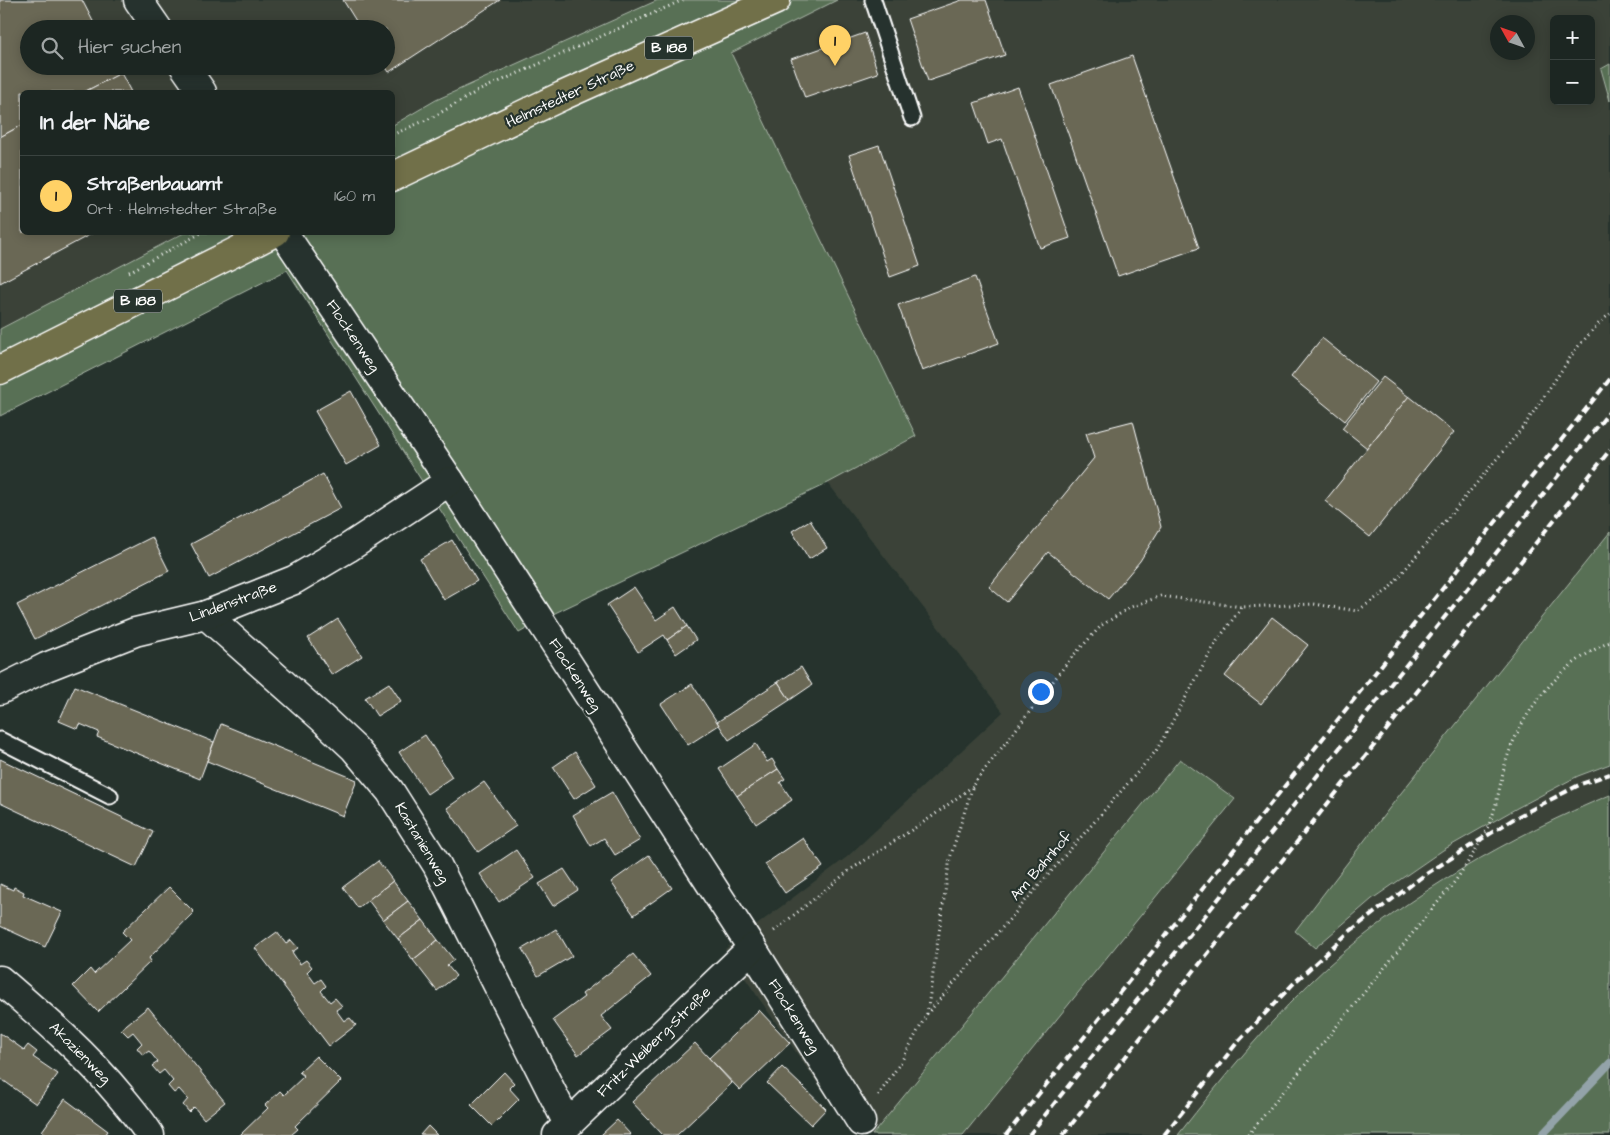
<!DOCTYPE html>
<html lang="de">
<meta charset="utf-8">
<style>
:root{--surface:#1c2622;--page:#252e2a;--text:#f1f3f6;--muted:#a0a5a5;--line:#3a4340;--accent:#ffd166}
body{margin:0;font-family:"Architects Daughter",sans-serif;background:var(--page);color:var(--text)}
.controls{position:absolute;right:15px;top:15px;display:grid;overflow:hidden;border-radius:8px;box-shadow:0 2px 12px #0003}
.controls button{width:45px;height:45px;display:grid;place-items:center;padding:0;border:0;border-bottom:1px solid var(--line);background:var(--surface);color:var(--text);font:25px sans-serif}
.compass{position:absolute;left:1490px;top:15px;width:45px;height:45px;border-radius:50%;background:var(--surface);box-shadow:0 2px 12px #0003;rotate:310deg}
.you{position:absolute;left:1040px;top:691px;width:18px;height:18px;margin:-12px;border:4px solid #fff;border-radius:50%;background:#1a73e8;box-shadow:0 0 0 8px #1a73e833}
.badge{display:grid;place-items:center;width:32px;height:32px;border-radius:50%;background:var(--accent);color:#111;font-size:16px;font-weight:700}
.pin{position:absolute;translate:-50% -41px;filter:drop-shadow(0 1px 2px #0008)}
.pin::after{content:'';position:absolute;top:26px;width:18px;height:15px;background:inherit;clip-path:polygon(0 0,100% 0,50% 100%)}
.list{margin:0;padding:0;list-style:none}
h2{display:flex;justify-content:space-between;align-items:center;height:65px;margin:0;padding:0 20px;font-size:21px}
h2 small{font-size:16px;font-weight:400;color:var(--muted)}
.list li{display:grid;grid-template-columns:32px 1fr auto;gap:15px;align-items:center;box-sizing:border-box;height:80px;padding:0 20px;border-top:1px solid var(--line)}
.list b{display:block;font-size:19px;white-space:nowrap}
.list p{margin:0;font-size:16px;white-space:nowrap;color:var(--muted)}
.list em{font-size:16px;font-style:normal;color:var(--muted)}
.icon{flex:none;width:28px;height:28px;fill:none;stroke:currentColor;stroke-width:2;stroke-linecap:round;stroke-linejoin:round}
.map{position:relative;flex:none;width:1610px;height:1135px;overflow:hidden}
.search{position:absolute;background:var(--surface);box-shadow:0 2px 12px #0003;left:20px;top:20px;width:375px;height:55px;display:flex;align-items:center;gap:12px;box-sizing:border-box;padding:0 18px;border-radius:28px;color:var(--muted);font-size:19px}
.panel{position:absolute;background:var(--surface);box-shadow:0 2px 12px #0003;left:20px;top:90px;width:375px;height:145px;border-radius:8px}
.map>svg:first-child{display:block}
.built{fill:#3a4339;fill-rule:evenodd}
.green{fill:#587055;stroke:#acb8aa}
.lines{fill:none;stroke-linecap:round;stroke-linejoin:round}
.stream{stroke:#93a3a9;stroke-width:8}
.building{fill:#6a6754;stroke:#fff}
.service-casing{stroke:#fff;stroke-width:19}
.minor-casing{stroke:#fff;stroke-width:31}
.primary-casing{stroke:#fff;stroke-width:31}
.path{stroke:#fff;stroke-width:3;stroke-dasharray:1 4;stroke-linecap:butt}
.service{stroke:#26332d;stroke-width:15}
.minor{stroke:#26332d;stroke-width:28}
.primary{stroke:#71704a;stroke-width:28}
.rail{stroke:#fff;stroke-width:4;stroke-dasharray:8 4;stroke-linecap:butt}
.labels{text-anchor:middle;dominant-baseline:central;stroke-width:4.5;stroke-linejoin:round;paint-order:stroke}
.shield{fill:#26332d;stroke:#bec2c0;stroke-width:1}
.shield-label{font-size:14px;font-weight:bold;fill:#fff}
.street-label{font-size:15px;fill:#fff;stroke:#26332d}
</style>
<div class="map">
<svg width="1610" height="1135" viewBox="0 0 1610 1135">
<rect width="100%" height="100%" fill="#26332d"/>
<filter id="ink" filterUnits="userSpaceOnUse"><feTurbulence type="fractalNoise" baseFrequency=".02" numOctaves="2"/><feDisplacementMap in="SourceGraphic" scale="10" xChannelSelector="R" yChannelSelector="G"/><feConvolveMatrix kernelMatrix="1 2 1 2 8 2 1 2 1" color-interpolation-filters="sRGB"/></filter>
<g filter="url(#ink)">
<!-- built -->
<g class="built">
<path d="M0 0H658L436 100 393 125 392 92H22V232L184 233 0 329ZM29 29H386V66H29Z"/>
<path d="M837 0H1610V64L1601 69 1610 101V532L1401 793 1315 947 1372 899 1443 850 1517 808 1578 776 1610 765V795L1528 833 1452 874 1386 920 1330 964 1280 1013 1220 1082 1178 1135H963L1235 799 1180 759 872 1135H853L725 949 847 857 1003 712 828 483 916 435 730 53ZM1554 19H1591V101H1554ZM1498 22H1528V52H1498Z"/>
</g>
<!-- green -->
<g class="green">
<path d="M658 0H837L731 53 916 436 828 483 555 613 519 633 287 270 0 416V329L184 233 392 232 393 125 436 100Z"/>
<path d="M1610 64V101L1601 69Z"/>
<path d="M1610 532V764L1578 776 1517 808 1443 850 1372 899 1315 948 1295 931 1401 793Z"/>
<path d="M1180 759 1235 799 963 1135H872Z"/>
<path d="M1610 795V1135H1178C1225 1075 1273 1016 1329 965 1406 896 1514 834 1610 795Z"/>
</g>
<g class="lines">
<!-- stream -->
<path class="stream" d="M1542 1135 1610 1063"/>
</g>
<!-- building -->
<g class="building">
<path d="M0 0H82L97 29H29V66H117L121 73 84 92H22V125L0 137Z"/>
<path d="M343 0H500L389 72 385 66 386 29H361Z"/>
<path d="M962 0H986L1005 55 928 81 907 19Z"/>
<path d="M865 33 878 73 805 98 791 59Z"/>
<path d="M1132 56 1199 248 1118 276 1051 85Z"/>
<path d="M121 73 131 92H84Z"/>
<path d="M1018 87 1070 238 1040 248 1002 139 988 144 974 103Z"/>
<path d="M22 125V232H95L0 283V137Z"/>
<path d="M879 145 920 266 890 277 849 155Z"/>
<path d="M975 277 999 343 922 371 898 305Z"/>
<path d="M1322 338 1376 382 1345 421 1291 377Z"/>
<path d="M1383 377 1409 397 1367 448 1342 428Z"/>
<path d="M351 391 381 445 346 465 315 411Z"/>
<path d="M1409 396 1454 432 1370 537 1325 501Z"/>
<path d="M1133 421 1161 527 1140 561 1108 599 1048 552 1007 602 989 587 1094 458 1086 433Z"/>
<path d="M323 474 341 508 209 578 191 544Z"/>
<path d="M810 520 827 548 809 559 792 531Z"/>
<path d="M152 537 169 571 35 639 17 605Z"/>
<path d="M452 540 477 581 444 600 420 559Z"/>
<path d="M634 587 656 620 675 607 687 626 667 640 664 635 638 652 607 605Z"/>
<path d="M1272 617 1308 645 1261 704 1225 676Z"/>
<path d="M338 619 362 656 332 675 308 638Z"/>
<path d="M687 626 696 640 676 654 667 640Z"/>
<path d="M801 667 812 685 790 700 778 682Z"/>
<path d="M778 682 790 700 729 740 717 722Z"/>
<path d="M389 683 401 701 377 716 365 698Z"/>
<path d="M692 684 719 725 688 745 661 704Z"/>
<path d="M75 686 214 742 200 779 97 737 99 732 80 724 78 729 59 721Z"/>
<path d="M221 724 357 780 343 816 207 761Z"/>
<path d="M425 735 452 777 427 794 399 752Z"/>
<path d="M756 744 767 762 772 759 778 769 737 796 719 769Z"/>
<path d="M575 752 596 785 574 799 553 767Z"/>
<path d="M0 759 153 832 136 867 0 803Z"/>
<path d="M778 769 785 779 780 782 792 800 756 824 737 796Z"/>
<path d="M484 782 516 826 478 852 447 808Z"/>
<path d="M612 792 640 840 615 855 604 838 591 846 573 815Z"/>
<path d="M803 838 823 867 785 893 765 864Z"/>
<path d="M516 850 535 878 499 902 480 874Z"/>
<path d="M649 855 672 888 634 915 611 882Z"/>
<path d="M378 861 393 881 358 908 343 887Z"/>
<path d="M564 869 578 890 553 906 539 884Z"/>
<path d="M393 881 408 901 383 920 368 900Z"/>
<path d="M0 884 13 890 14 887 24 892 23 895 62 912 45 947 0 926Z"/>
<path d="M169 887 194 912 149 958 151 961 98 1012 73 986 90 969 94 974 130 940 122 932Z"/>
<path d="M408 901 423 920 398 939 383 920Z"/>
<path d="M423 920 438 940 413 960 398 939Z"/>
<path d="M556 929 572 956 538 976 522 949Z"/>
<path d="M277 932 286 944 291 940 298 948 292 952 300 964 306 960 312 967 307 972 315 983 321 979 326 986 321 991 330 1002 335 998 342 1006 336 1010 344 1021 350 1018 356 1025 329 1046 255 948Z"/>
<path d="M438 940 454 960 447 965 456 976 437 991 413 960Z"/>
<path d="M633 954 651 976 601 1016 612 1030 578 1055 553 1020 584 997 582 994Z"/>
<path d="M148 1007 225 1102 204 1119 194 1107 189 1112 183 1105 188 1099 179 1089 174 1093 168 1086 173 1081 164 1070 159 1074 153 1067 152 1066 158 1062 149 1051 143 1055 137 1048 142 1043 133 1032 128 1036 121 1029Z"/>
<path d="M759 1010 790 1043 740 1090 709 1058Z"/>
<path d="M0 1033 24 1050 28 1045 37 1052 33 1057 58 1074 36 1104 0 1078Z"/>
<path d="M695 1043 732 1083 677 1135H663L632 1102Z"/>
<path d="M316 1056 341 1081 295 1126 298 1129 291 1135H240L268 1108 265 1105 280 1091 284 1095 304 1076 299 1072Z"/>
<path d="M782 1067 826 1109 811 1125 767 1083Z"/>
<path d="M504 1072 514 1083 509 1088 519 1099 492 1126 471 1105Z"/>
<path d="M65 1099 108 1131 105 1135H48L42 1131Z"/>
<path d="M617 1120 631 1135H601Z"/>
<path d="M428 1126 437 1135H420Z"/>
</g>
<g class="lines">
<!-- service casing -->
<g class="service-casing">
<g id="service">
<path d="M873 0 912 118"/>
<path d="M0 740 110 796"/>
</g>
</g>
<!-- minor casing -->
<g class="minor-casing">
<g id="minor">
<path d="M138 0 158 29"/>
<path d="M184 66 202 92"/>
<path d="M283 232 450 481 752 948 861 1122"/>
<path d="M206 615 322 718 354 748 390 791 437 865 568 1124"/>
<path d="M0 690 46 667 135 632 206 615 294 580 348 548 450 481"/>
<path d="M0 980C43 1017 86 1054 122 1098 132 1110 142 1122 150 1135"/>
<path d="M557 1135 752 948"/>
</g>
</g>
<!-- primary casing -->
<g class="primary-casing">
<g id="primary">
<path d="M392 177 562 96 776 0"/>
<path d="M0 370 275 232"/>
</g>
</g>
<!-- path -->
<g class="path">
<path d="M392 135 433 117 478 91 683 0"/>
<path d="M129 272 203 232"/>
<path d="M774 931 850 870 930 818 973 786"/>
<path d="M927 1014 950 858 973 785 1071 658 1102 625 1131 607 1161 596 1242 607 1314 604 1357 611 1388 590 1524 426 1576 349 1600 322 1610 314"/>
<path d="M878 1096 901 1062 927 1014 1156 751 1217 641 1242 607"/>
<path d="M1248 1135 1456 880C1470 859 1485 837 1493 814 1499 796 1501 776 1507 758 1523 709 1562 662 1610 642"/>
</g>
<!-- service -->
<use href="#service" class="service"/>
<!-- minor -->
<use href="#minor" class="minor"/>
<!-- primary -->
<use href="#primary" class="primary"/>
<!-- rail -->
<g class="rail">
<path d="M1006 1135 1610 379"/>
<path d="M1029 1135 1610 411"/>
<path d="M1063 1135 1610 450"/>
<path d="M1164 1135 1236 1044 1295 982 1349 932 1423 876 1515 818 1581 784 1610 774"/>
</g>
</g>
</g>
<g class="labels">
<!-- shield labels -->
<g class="shield">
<rect x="645" y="36.5" width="48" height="23" rx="4"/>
<rect x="114" y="289.5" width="48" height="23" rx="4"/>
</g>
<g class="shield-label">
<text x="669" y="48">B 188</text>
<text x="138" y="301">B 188</text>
</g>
<!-- street labels -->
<g class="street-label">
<text transform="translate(570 94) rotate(-25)">Helmstedter Straße</text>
<text transform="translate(353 336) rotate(56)">Flockenweg</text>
<text transform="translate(233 602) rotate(-20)">Lindenstraße</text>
<text transform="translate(575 675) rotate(57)">Flockenweg</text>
<text transform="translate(422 843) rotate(59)">Kastanienweg</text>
<text transform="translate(1041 866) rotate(-49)">Am Bahnhof</text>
<text transform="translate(794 1016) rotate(58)">Flockenweg</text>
<text transform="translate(654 1042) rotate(-44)">Fritz-Weiberg-Straße</text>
<text transform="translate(80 1053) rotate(45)">Akazienweg</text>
</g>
</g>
</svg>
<div class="controls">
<button>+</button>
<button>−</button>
</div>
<svg class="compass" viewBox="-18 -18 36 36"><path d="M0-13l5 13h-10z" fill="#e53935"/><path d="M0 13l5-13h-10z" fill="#a0a5a5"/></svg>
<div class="you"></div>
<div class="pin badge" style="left:835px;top:66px">1</div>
<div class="search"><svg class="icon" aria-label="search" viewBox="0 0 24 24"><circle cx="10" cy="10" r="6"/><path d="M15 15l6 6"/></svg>Hier suchen</div>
<section class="panel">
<h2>In der Nähe<small></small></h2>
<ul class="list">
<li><span class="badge">1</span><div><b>Straßenbauamt</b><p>Ort · Helmstedter Straße</p></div><em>160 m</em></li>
</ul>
</section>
</div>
